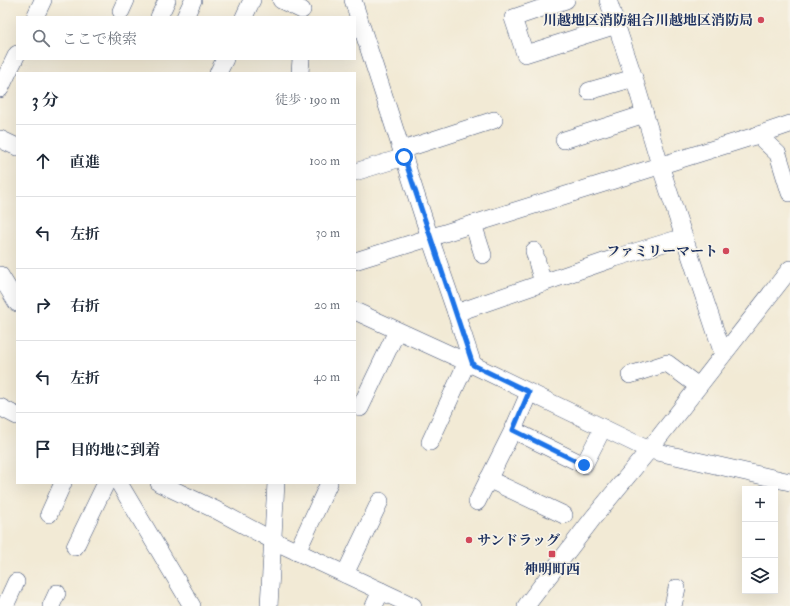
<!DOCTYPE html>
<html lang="ja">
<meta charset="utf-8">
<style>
:root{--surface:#fff;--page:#f6f6f7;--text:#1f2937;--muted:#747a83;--line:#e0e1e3}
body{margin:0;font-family:"IM FELL Double Pica","Noto Serif JP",serif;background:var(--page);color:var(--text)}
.controls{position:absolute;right:12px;bottom:12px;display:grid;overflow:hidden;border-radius:0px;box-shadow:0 4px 16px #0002}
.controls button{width:36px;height:36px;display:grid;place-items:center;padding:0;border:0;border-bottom:1px solid var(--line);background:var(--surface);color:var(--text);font:20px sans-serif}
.stop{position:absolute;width:12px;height:12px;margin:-9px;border:3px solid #1a73e8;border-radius:50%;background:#fff}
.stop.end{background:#1a73e8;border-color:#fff;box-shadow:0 1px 4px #0008}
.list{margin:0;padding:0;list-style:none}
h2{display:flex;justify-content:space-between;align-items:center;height:52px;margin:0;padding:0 16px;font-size:17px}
h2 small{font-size:13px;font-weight:400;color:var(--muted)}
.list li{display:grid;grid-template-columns:26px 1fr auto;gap:12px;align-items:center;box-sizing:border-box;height:72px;padding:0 16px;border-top:1px solid var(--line)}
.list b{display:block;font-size:15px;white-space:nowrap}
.list em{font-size:13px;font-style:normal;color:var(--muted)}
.icon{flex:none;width:22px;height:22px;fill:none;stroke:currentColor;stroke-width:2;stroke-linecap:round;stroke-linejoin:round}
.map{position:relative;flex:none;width:790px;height:606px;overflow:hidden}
.search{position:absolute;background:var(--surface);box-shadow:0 4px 16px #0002;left:16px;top:16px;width:340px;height:44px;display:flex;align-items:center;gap:10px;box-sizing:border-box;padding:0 14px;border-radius:0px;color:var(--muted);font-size:15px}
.panel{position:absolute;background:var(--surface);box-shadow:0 4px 16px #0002;left:16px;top:72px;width:340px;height:412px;border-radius:0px}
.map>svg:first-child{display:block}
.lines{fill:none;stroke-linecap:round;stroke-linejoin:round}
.minor-casing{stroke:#3b4b70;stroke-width:18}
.minor{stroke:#fff;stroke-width:17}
.route{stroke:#1a73e8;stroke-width:5}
.poi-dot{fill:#d1495b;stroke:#f7f3e8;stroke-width:1.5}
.labels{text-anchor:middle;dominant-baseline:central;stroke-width:3.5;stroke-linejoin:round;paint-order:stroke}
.poi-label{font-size:14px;font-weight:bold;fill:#1b2f5e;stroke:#f7f3e8;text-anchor:end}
</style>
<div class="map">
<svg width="790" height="606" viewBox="0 0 790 606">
<rect width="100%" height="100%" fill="#f7f3e8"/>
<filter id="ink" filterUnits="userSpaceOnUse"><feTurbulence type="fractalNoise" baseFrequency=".025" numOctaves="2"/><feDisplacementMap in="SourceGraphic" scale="8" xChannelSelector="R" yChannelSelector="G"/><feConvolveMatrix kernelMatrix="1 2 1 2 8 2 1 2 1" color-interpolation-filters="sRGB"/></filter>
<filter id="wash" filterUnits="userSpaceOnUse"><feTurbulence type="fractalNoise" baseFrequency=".012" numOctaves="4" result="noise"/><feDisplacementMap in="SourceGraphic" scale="16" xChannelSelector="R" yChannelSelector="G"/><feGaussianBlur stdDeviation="0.9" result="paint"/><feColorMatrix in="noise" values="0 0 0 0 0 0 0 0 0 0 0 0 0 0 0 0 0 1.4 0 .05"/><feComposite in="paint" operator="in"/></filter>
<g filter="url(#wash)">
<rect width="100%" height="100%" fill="#f2ead5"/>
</g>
<g filter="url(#ink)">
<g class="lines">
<!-- minor casing -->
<g class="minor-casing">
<g id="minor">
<path d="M281 0 302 10"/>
<path d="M353 0 430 238 456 313 473 365"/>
<path d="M566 0 513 18 525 54 617 25"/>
<path d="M608 0 634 78 660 165 723 354"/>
<path d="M121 11 126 0"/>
<path d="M35 17 43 0"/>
<path d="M159 17 167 0"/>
<path d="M185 17 193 0"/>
<path d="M244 17 252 0"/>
<path d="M218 73 225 59"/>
<path d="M300 73 301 59"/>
<path d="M0 89 17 54"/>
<path d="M589 91 634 78"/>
<path d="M758 135 778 154 790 193"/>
<path d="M0 139 17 147"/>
<path d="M564 140 645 114"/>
<path d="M402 150 494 120"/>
<path d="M355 172 404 157"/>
<path d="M473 224 483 255"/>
<path d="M534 251 543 283"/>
<path d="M355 261 758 135 790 124"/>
<path d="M0 275 17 303"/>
<path d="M355 311 473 365 649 450 790 482"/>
<path d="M456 313 615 258 684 237"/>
<path d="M630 375 667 363 698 386"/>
<path d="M0 407 17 416"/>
<path d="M360 408 397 331"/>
<path d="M513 430 584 465 603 428"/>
<path d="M430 442 467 362"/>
<path d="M488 479 564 515"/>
<path d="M119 483 192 606"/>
<path d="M159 483 216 510 272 540 413 606"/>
<path d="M477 502 513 430 529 393"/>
<path d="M49 514 63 483"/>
<path d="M75 547 106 483"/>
<path d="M297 552 329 483"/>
<path d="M345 574 380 501"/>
<path d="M5 606 16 582"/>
<path d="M51 606 57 593"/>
<path d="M269 606 276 483"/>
<path d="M374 606 381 591"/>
<path d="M526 606 593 518 649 450 790 269"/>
<path d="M673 606 677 588"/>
</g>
</g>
<!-- minor -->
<use href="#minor" class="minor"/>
</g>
</g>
<g class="lines" filter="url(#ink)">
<!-- route -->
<path class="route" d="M404 157 473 365 529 392 513 430 584 465"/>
</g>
<!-- markers -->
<g class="poi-dot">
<circle cx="761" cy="20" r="4"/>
<circle cx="726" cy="251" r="4"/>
<circle cx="469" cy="540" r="4"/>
<rect x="548" y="550" width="8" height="8" rx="2"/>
</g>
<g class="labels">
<!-- poi labels -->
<g class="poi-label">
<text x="753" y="20">川越地区消防組合川越地区消防局</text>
<text x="718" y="251">ファミリーマート</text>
<text x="477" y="540" text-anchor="start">サンドラッグ</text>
<text x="552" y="569" text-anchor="middle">神明町西</text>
</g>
</g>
</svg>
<div class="controls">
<button>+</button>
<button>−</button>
<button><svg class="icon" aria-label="layers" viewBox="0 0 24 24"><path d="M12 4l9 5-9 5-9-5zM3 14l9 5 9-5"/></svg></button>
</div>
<div class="stop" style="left:404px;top:157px"></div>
<div class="stop end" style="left:584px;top:465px"></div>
<div class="search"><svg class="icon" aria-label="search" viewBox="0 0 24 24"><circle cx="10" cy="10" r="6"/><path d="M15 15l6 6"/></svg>ここで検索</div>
<section class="panel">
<h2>3 分<small>徒歩 · 190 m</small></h2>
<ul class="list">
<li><svg class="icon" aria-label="ahead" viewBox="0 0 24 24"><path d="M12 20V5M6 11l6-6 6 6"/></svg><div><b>直進</b></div><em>100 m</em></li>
<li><svg class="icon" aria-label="left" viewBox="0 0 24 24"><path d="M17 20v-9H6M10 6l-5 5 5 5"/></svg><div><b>左折</b></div><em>30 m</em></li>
<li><svg class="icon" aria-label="right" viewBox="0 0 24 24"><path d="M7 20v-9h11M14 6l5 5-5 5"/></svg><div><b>右折</b></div><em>20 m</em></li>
<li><svg class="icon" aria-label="left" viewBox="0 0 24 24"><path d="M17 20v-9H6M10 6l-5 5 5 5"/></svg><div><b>左折</b></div><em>40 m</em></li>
<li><svg class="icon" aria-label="arrive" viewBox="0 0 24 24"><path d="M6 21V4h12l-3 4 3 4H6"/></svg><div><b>目的地に到着</b></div></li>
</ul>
</section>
</div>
